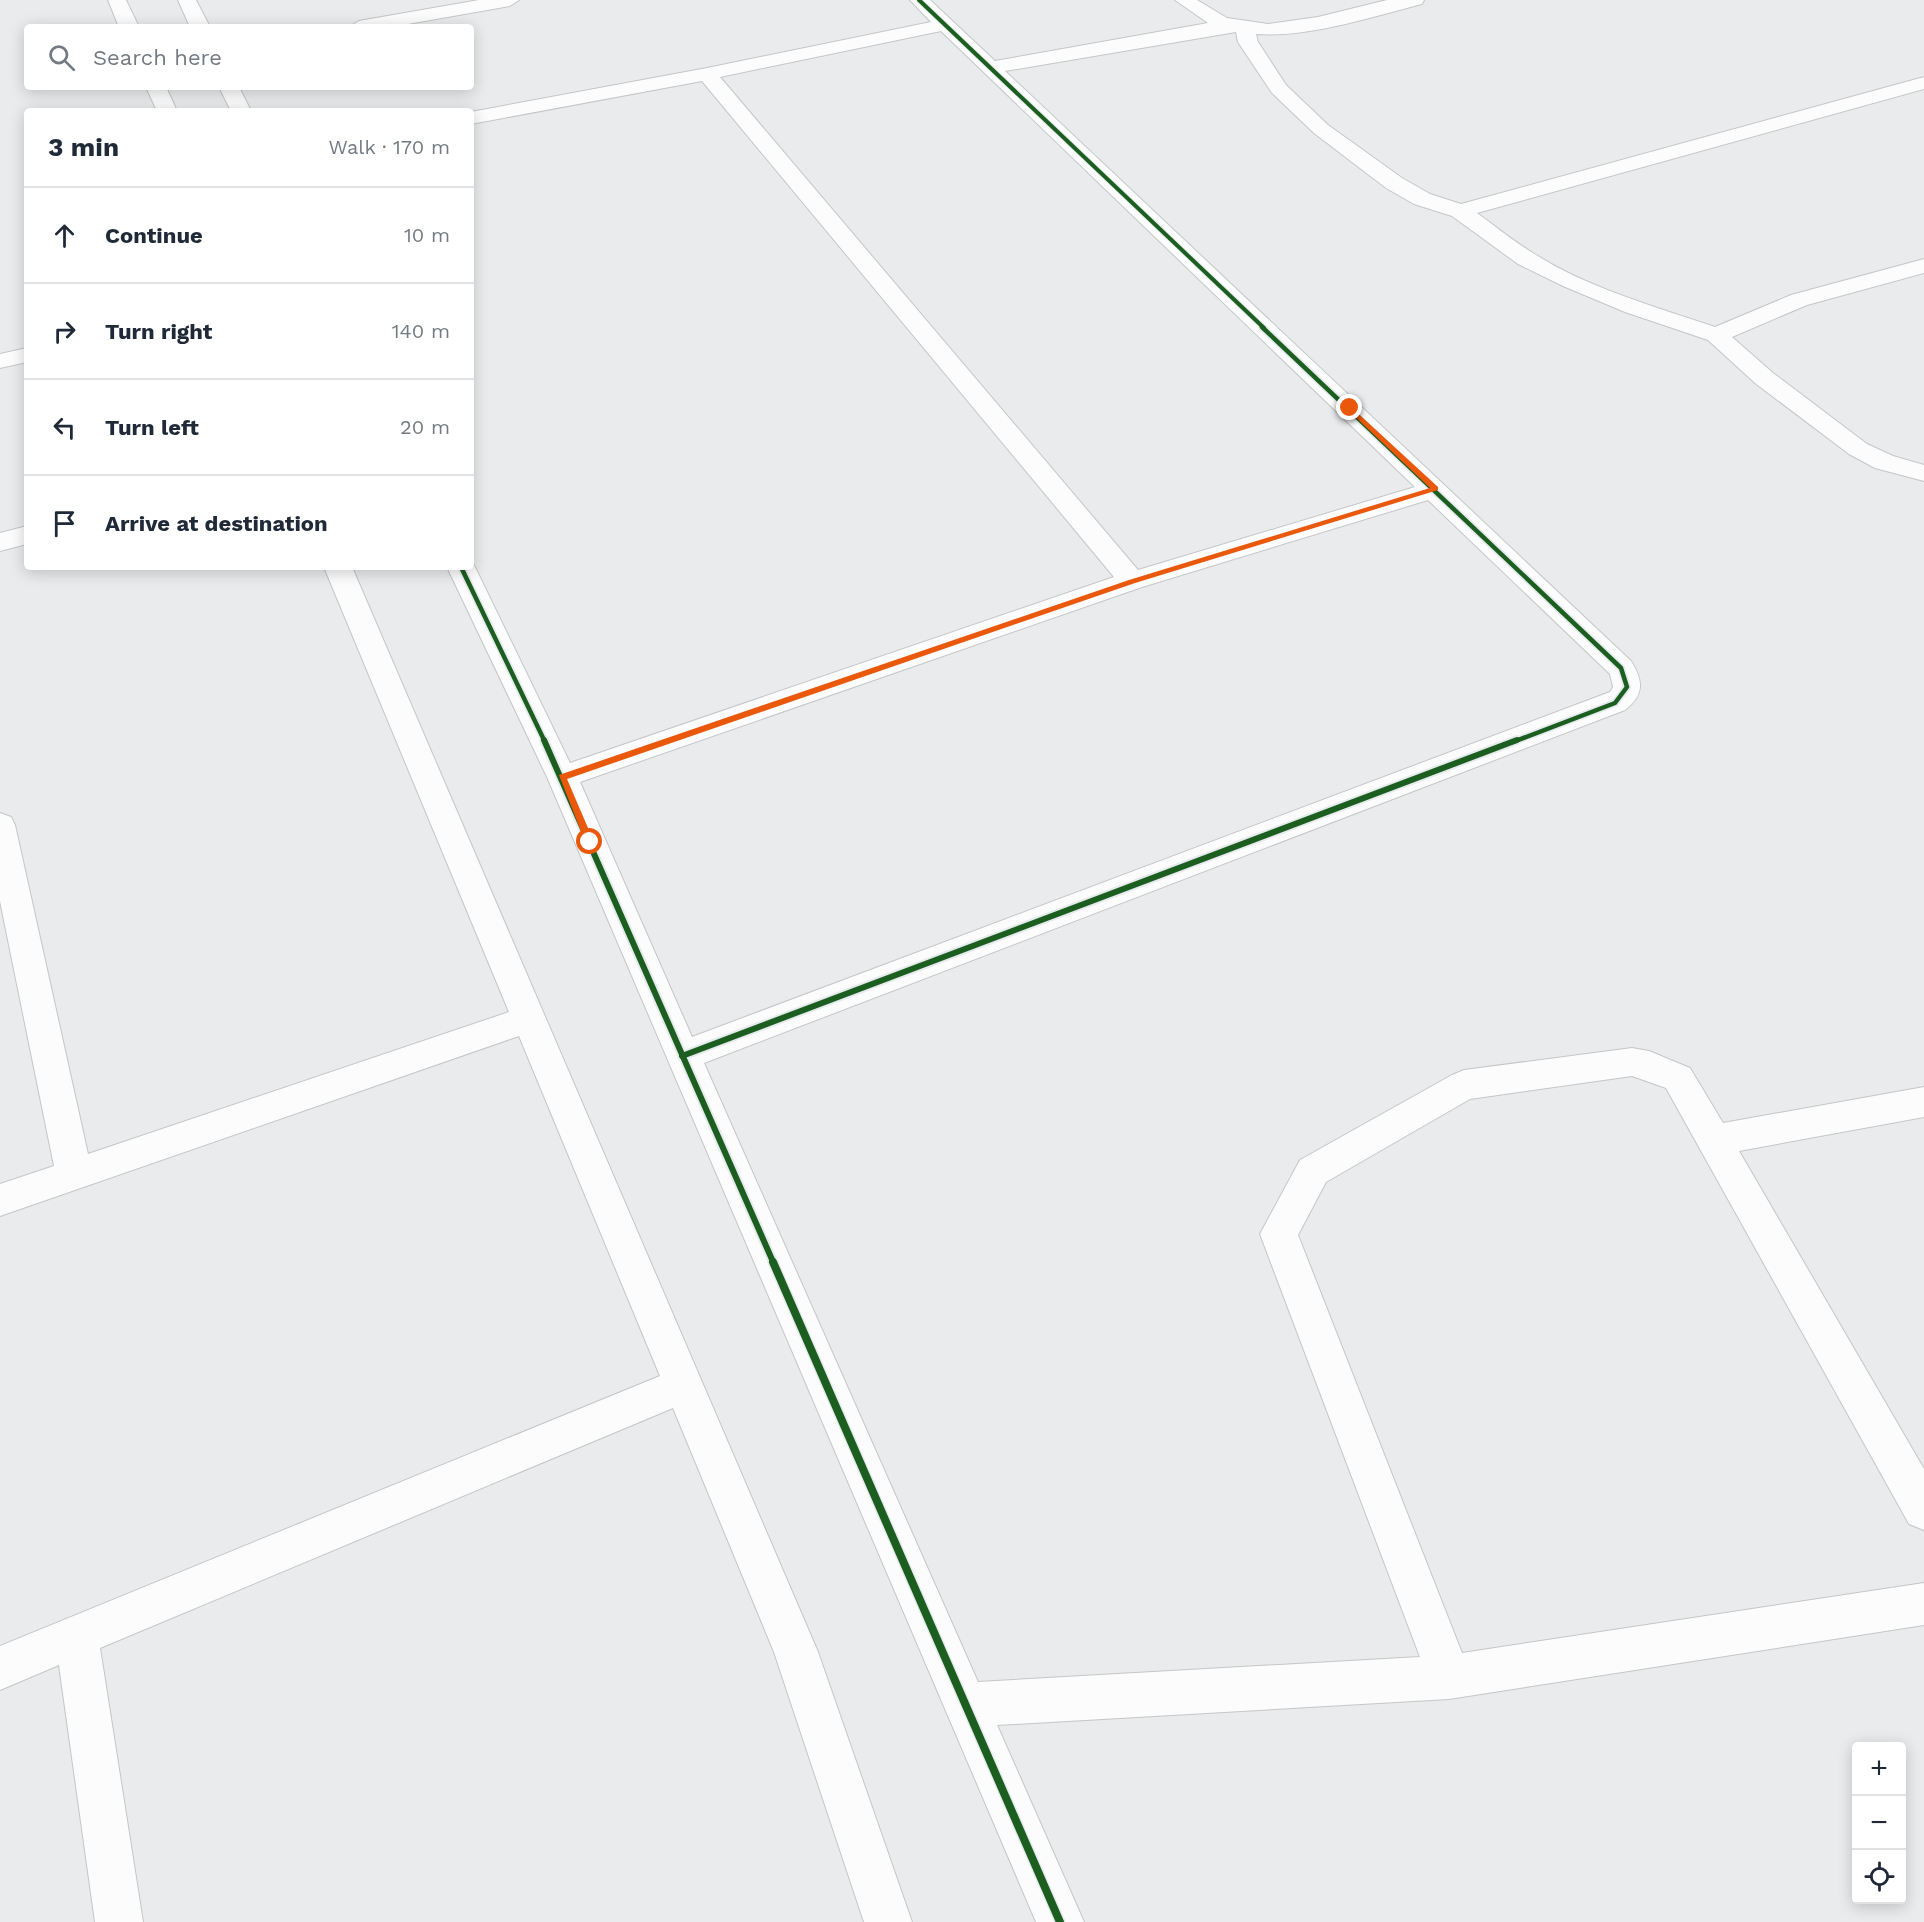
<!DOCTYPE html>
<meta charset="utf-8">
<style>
:root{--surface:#fff;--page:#f6f6f7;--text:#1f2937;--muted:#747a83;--line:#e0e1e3}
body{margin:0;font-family:"Work Sans",sans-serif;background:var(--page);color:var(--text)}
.controls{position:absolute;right:18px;bottom:18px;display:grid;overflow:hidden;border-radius:6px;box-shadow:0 3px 15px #0003}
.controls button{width:54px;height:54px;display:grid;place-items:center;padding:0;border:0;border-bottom:2px solid var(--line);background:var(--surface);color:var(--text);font:30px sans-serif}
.stop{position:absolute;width:18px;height:18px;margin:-14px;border:4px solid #ea580c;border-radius:50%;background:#fff}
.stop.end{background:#ea580c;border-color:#fff;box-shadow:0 2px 6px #0008}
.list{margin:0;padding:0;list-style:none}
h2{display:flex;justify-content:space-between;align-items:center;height:78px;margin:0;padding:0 24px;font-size:26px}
h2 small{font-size:20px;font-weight:400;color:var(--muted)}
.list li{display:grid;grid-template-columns:39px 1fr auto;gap:18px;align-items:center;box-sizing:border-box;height:96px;padding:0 24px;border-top:2px solid var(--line)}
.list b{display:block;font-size:22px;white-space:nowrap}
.list em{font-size:20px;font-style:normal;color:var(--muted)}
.icon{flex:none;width:33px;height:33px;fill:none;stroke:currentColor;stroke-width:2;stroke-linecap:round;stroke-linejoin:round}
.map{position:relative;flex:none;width:1924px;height:1922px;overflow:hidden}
.search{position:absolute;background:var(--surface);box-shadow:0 3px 15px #0003;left:24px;top:24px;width:450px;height:66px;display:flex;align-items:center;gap:15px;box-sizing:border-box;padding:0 21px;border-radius:6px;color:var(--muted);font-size:22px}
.panel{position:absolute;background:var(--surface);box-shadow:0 3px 15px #0003;left:24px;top:108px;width:450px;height:462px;border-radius:6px}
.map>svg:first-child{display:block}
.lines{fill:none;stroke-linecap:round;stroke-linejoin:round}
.minor-casing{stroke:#c4c6c7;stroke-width:2}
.minor{fill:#fcfcfc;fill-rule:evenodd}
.cycleway-far3-casing{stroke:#e7ebef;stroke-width:6}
.cycleway-far2-casing{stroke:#e7ebef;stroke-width:8}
.cycleway-far1-casing{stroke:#e7ebef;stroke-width:10}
.cycleway-casing{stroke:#e7ebef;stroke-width:11}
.cycleway-far3{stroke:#1b5e20;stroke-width:4}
.cycleway-far2{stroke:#1b5e20;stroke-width:4.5}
.cycleway-far1{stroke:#1b5e20;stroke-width:6}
.cycleway{stroke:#1b5e20;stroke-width:8}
.route{fill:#ea580c}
</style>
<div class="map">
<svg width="1924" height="1922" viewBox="0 0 1924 1922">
<rect width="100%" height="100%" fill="#e9ebed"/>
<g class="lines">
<!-- minor casing -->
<g class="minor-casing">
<g id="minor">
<path d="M108 0H126L139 27H119Z"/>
<path d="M178 0H196L210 27H190Z"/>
<path d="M479 0H519L510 6 391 27H349L359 21Z"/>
<path d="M910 0H930L995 61 1208 23 1175 0H1197L1227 18 1268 24 1318 17 1387 0H1424L1422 4C1371 17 1308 38 1256 34L1258 42 1286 85 1328 125 1402 178 1430 194 1461 204 1924 77V89L1477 213C1495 226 1513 241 1533 253 1585 287 1656 307 1715 327L1791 295 1924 259V273L1807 305 1732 337 1773 373 1867 444 1893 456 1924 465V481L1875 468 1849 454 1755 383 1708 340 1625 312 1563 286 1518 264 1452 216 1414 204 1386 188 1314 133 1272 93 1238 42 1236 32 1005 71 1631 661C1643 680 1645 695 1625 710L704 1063 978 1682 1420 1657 1260 1234 1300 1160 1452 1075 1464 1070 1632 1048 1649 1051 1690 1068 1723 1123 1924 1087V1117L1739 1151 1924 1469V1530L1909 1524 1666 1088 1632 1076 1470 1099 1326 1182 1298 1235 1462 1653 1924 1583V1625L1449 1699 997 1725 1084 1922H1036L547 777 447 567H471V561L475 567 570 763 1114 577 702 81 471 124V112L707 68 931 22ZM941 31 1415 487 1138 570 720 77ZM1428 500 1610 674 1613 687 1610 692 692 1037 580 782 1142 587Z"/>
<path d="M146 87H166L177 111H157Z"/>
<path d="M219 87H239L251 111H231Z"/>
<path d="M27 348V362L0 368V354Z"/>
<path d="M27 526V544L0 551V533Z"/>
<path d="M324 567H352L818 1652 912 1922H864L774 1652 673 1408 100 1648 143 1922H95L59 1665 0 1690V1646L660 1376 519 1036 0 1216V1184L54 1166 0 901V813L11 817 15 825 88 1154 509 1012Z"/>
</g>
</g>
<!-- minor -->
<use href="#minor" class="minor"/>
<!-- cycleway-far3 casing -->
<g class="cycleway-far3-casing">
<path id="cycleway-far3" d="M919 0 1264 328"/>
</g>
<!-- cycleway-far2 casing -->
<g class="cycleway-far2-casing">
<g id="cycleway-far2">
<path d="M1262 327 1621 668 1627 687 1615 703 1513 742"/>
<path d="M461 567 545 742"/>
</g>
</g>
<!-- cycleway-far1 casing -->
<g class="cycleway-far1-casing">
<g id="cycleway-far1">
<path d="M544 740 774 1264"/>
<path d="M682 1056 1517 740"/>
</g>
</g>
<!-- cycleway casing -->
<g class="cycleway-casing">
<path id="cycleway" d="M773 1262 1060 1922"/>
</g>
<!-- cycleway-far3 -->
<use href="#cycleway-far3" class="cycleway-far3"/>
<!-- cycleway-far2 -->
<use href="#cycleway-far2" class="cycleway-far2"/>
<!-- cycleway-far1 -->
<use href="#cycleway-far1" class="cycleway-far1"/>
<!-- cycleway -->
<use href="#cycleway" class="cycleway"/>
</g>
<!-- route -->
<path class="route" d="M1350 406 1438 487V490L1135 583 567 779 594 842 586 844 559 775 1129 580 1430 488 1347 409Z"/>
</svg>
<div class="controls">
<button>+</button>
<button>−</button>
<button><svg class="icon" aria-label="locate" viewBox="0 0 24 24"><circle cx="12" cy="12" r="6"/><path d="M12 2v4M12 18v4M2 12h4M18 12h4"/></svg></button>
</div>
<div class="stop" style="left:590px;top:842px"></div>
<div class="stop end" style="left:1350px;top:408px"></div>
<div class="search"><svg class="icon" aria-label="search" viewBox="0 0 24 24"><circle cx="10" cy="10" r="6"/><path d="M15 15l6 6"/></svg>Search here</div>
<section class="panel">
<h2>3 min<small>Walk · 170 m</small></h2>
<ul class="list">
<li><svg class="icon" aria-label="ahead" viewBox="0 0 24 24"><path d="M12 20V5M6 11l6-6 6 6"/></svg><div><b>Continue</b></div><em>10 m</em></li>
<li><svg class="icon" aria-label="right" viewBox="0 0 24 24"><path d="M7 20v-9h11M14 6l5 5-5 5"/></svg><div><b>Turn right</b></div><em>140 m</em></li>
<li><svg class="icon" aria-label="left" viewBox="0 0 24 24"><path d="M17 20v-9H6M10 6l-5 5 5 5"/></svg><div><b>Turn left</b></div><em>20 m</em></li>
<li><svg class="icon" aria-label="arrive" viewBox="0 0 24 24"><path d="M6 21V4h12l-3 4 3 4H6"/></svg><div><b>Arrive at destination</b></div></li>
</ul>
</section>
</div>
